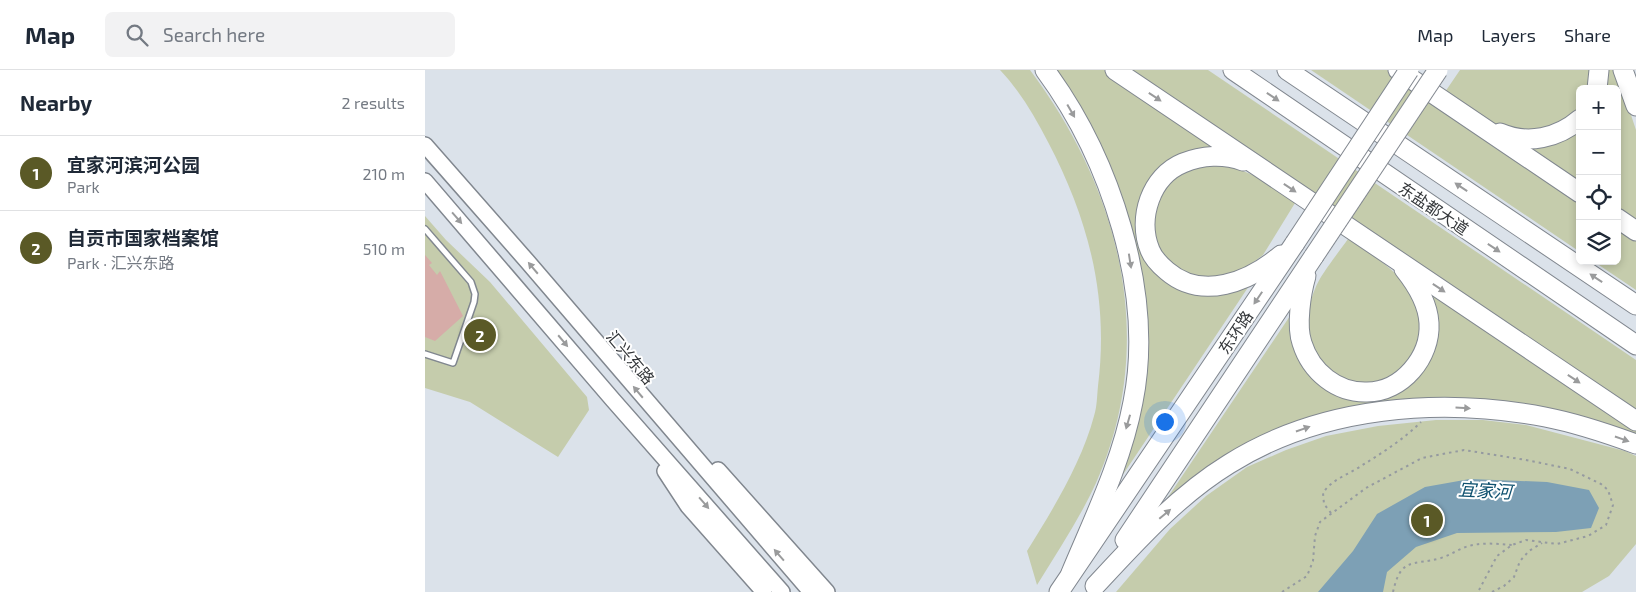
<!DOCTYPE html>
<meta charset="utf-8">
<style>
:root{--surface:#fff;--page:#f2f2f3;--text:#1f2937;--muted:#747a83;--line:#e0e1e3;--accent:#5a5926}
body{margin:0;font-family:"Exo 2","Noto Sans SC",sans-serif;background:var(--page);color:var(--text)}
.controls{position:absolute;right:15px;top:15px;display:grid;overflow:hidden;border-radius:8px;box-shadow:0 2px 8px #0003}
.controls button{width:45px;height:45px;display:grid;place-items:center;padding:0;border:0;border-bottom:1px solid var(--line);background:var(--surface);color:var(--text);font:25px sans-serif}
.you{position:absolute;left:739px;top:351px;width:18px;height:18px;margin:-12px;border:4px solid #fff;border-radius:50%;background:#1a73e8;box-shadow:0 0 0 8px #1a73e833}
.badge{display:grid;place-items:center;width:32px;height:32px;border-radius:50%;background:var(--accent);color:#fff;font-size:16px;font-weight:700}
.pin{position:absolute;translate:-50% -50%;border:2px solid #fff;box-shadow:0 1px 5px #0006}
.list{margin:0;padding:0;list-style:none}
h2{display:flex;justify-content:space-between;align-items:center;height:65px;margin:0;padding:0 20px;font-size:21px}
h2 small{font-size:16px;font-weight:400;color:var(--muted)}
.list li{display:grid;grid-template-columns:32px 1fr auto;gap:15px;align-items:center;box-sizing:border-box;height:75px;padding:0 20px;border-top:1px solid var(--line)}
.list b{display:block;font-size:19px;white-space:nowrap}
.list p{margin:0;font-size:16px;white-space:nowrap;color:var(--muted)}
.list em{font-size:16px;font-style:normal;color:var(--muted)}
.icon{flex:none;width:28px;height:28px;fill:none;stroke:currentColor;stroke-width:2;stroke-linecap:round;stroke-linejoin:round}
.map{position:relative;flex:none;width:1211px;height:522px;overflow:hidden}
header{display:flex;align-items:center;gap:30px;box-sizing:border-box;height:70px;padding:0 25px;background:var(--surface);border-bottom:1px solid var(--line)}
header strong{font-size:24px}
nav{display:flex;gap:28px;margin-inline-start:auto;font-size:18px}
.search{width:350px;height:45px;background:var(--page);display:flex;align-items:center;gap:12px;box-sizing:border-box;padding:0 18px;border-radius:8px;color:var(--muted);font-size:19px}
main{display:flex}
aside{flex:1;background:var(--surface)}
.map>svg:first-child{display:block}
.green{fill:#c5ccac}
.water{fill:#7da0b5}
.building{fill:#d6aca8}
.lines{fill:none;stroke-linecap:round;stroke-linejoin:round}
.lane-casing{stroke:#81878f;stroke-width:8}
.secondary-casing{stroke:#81878f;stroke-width:18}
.highway-casing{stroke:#81878f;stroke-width:21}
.path{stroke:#959aa0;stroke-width:2;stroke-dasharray:2.5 4;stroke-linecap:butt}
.lane{stroke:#fff;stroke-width:5}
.secondary{stroke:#fff;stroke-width:15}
.highway{stroke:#fff;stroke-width:19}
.highway-bridge-casing{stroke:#81878f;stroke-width:21;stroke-linecap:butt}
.highway-bridge{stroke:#fff;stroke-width:19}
.oneway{fill:#9a9b9c}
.labels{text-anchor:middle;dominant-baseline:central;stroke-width:4;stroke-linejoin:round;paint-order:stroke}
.street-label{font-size:16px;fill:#34373a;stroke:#fff}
.water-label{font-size:18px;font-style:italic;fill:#0f516f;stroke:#fff}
</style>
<header>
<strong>Map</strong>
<div class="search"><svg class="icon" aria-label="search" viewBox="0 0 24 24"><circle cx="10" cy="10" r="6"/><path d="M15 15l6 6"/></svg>Search here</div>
<nav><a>Map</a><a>Layers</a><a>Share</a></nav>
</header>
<main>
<aside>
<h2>Nearby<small>2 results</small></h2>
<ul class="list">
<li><span class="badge">1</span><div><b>宜家河滨河公园</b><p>Park</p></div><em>210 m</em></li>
<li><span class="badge">2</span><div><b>自贡市国家档案馆</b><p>Park · 汇兴东路</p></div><em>510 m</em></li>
</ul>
</aside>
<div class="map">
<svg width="1211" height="522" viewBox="0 0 1211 522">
<rect width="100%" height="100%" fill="#dbe2ea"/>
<!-- green -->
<g class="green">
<path d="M575 0H605C695 120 734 271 671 413 655 448 633 481 612 515L602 481C627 441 657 392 669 346 672 337 672 326 673 316 684 228 664 150 623 72 610 47 595 21 575 0Z"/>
<path d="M629 0H679L797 80 747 90 713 160 768 224C793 226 803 224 826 213L695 409 704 378 711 180 696 126 670 67Z"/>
<path d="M703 0H783L1211 290V343Z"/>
<path d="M886 0H962L1155 130V182Z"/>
<path d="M1035 0H1167L1165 19H1155V39L1145 50 1105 63 1081 58 1057 48 1020 22Z"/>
<path d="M1180 0H1191L1211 60V153L1192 141V19H1179Z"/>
<path d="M1155 60V115L1096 75Z"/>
<path d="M786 95C824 97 841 112 870 133L838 185 822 197 801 207 783 210 768 206 753 199 742 190 733 177 727 161 728 143 741 113 771 97Z"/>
<path d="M0 146 21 170 65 212 162 327 164 340 133 387 45 332 0 318Z"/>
<path d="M1192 155 1211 168V220L1168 191H1192Z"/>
<path d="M923 169C964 195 1011 225 989 280 988 285 986 291 984 294 981 298 960 311 955 313 946 316 930 316 921 312 910 307 888 287 885 275 880 258 883 235 890 219 895 205 914 182 923 169Z"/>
<path d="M1000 215 1211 359V367C1182 358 1150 345 1120 339 1011 317 900 329 801 385 794 389 787 395 780 401 766 412 753 422 739 433L867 243 868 271 935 328 1010 275 1013 258 1009 239Z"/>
<path d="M1011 350H1058L1101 355 1200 381 1211 386V474L1184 506 1157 522H691L745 459 781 426 822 397 861 380 901 366 953 356Z"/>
</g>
<!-- water -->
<path class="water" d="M1045 409 1122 412 1164 420 1174 438 1166 458 1131 462 1032 463 991 477 962 502 958 522H893L928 481 952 444 1000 417Z"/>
<!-- building -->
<path class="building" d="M0 185 7 193 4 195 12 205 15 201 38 246 10 271 0 267Z"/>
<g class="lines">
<!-- lane casing -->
<g class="lane-casing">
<path id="lane" d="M0 159 46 212 50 224 49 232 28 293 0 284"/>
</g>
<!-- secondary casing -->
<g class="secondary-casing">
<g id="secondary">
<path d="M0 75 102 191 386 522"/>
<path d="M0 111 188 330 357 522"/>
<path d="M293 400 402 522"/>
<path d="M240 401 263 436 339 522"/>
</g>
</g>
<!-- highway casing -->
<g class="highway-casing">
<g id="highway">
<path d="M620 0C685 88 730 222 708 332 697 391 669 448 646 503"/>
<path d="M690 0 1211 351"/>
<path d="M808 0 1211 275"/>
<path d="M862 0 1211 235"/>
<path d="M973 0 1155 123"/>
<path d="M1198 0 1211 36"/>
<path d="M1172 19 1174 0"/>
<path d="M1075 63C1103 75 1133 68 1155 49"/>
<path d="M818 91C799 84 777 85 758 93 726 106 712 148 725 180 728 188 736 196 742 201 777 231 824 212 856 185"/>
<path d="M1192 148 1211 161"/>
<path d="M881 206C876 223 871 256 877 273 886 302 912 323 942 322 977 322 1006 287 1004 253 1003 234 991 214 979 199"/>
<path d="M700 470 889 186"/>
<path d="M670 516C711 472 752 426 804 394 896 336 1015 327 1120 347 1151 353 1181 363 1211 374"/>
<path d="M634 522 870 173"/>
</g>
</g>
<!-- path -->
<g class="path">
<path d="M906 443 899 434 898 423C907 409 923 405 936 396 957 383 979 369 996 352"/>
<path d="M857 522 882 506 888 491 890 466 895 452 941 418 997 388 1039 380 1101 390 1145 399 1176 414 1183 420 1188 435 1181 455 1163 466 1132 474 1101 470 1087 475 1072 486 1053 522"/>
<path d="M968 522C976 486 988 496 1016 488 1026 485 1035 478 1044 476 1058 472 1073 474 1087 475"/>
<path d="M1067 522 1079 516 1089 507 1095 491 1104 481 1117 473"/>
</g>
<!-- lane -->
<use href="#lane" class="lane"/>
<!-- secondary -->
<use href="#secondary" class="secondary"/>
<!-- highway -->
<use href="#highway" class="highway"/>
<!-- highway-bridge casing -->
<g class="highway-bridge-casing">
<g id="highway-bridge">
<path d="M870 173 984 0"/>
<path d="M889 186 1013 0"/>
</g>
</g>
<!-- highway-bridge -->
<use href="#highway-bridge" class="highway-bridge"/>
</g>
<!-- one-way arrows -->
<defs><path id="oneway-solid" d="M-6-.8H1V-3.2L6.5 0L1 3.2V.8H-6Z" transform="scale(1.25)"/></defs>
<g class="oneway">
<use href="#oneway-solid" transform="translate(730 27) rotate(34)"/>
<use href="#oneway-solid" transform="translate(848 27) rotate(34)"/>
<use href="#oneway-solid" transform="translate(646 41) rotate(60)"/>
<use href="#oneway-solid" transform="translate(1036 117) rotate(-146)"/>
<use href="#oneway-solid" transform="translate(865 118) rotate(34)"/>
<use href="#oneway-solid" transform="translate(32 148) rotate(49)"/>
<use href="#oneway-solid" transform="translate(1069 178) rotate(34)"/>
<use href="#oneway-solid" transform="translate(705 191) rotate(81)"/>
<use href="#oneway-solid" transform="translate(108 198) rotate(-130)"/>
<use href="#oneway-solid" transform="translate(1171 208) rotate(-146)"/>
<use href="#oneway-solid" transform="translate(1014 218) rotate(34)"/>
<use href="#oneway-solid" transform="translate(833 228) rotate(124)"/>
<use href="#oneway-solid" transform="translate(138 271) rotate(50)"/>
<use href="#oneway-solid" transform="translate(1149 309) rotate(34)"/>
<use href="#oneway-solid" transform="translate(213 322) rotate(-130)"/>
<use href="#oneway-solid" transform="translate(1038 338) rotate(4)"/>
<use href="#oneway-solid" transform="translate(703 352) rotate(106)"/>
<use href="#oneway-solid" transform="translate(878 359) rotate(-19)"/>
<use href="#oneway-solid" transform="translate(1197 369) rotate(19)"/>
<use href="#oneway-solid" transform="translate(279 433) rotate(49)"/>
<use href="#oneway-solid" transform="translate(740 444) rotate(-40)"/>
<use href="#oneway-solid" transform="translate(354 485) rotate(-131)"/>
</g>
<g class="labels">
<!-- street labels -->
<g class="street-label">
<text transform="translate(1009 138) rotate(34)">东盐都大道</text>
<text transform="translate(810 262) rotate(-56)">东环路</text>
<text transform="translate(206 287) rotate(50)">汇兴东路</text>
</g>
<!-- water labels -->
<g class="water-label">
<text transform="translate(1060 420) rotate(3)">宜家河</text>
</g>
</g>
</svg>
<div class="controls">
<button>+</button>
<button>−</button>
<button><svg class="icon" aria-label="locate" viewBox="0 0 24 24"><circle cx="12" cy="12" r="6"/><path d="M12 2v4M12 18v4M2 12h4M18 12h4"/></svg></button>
<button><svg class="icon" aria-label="layers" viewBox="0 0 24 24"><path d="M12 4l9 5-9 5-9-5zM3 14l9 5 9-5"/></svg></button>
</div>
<div class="you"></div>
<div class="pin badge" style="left:1002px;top:450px">1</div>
<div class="pin badge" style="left:55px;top:265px">2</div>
</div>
</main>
